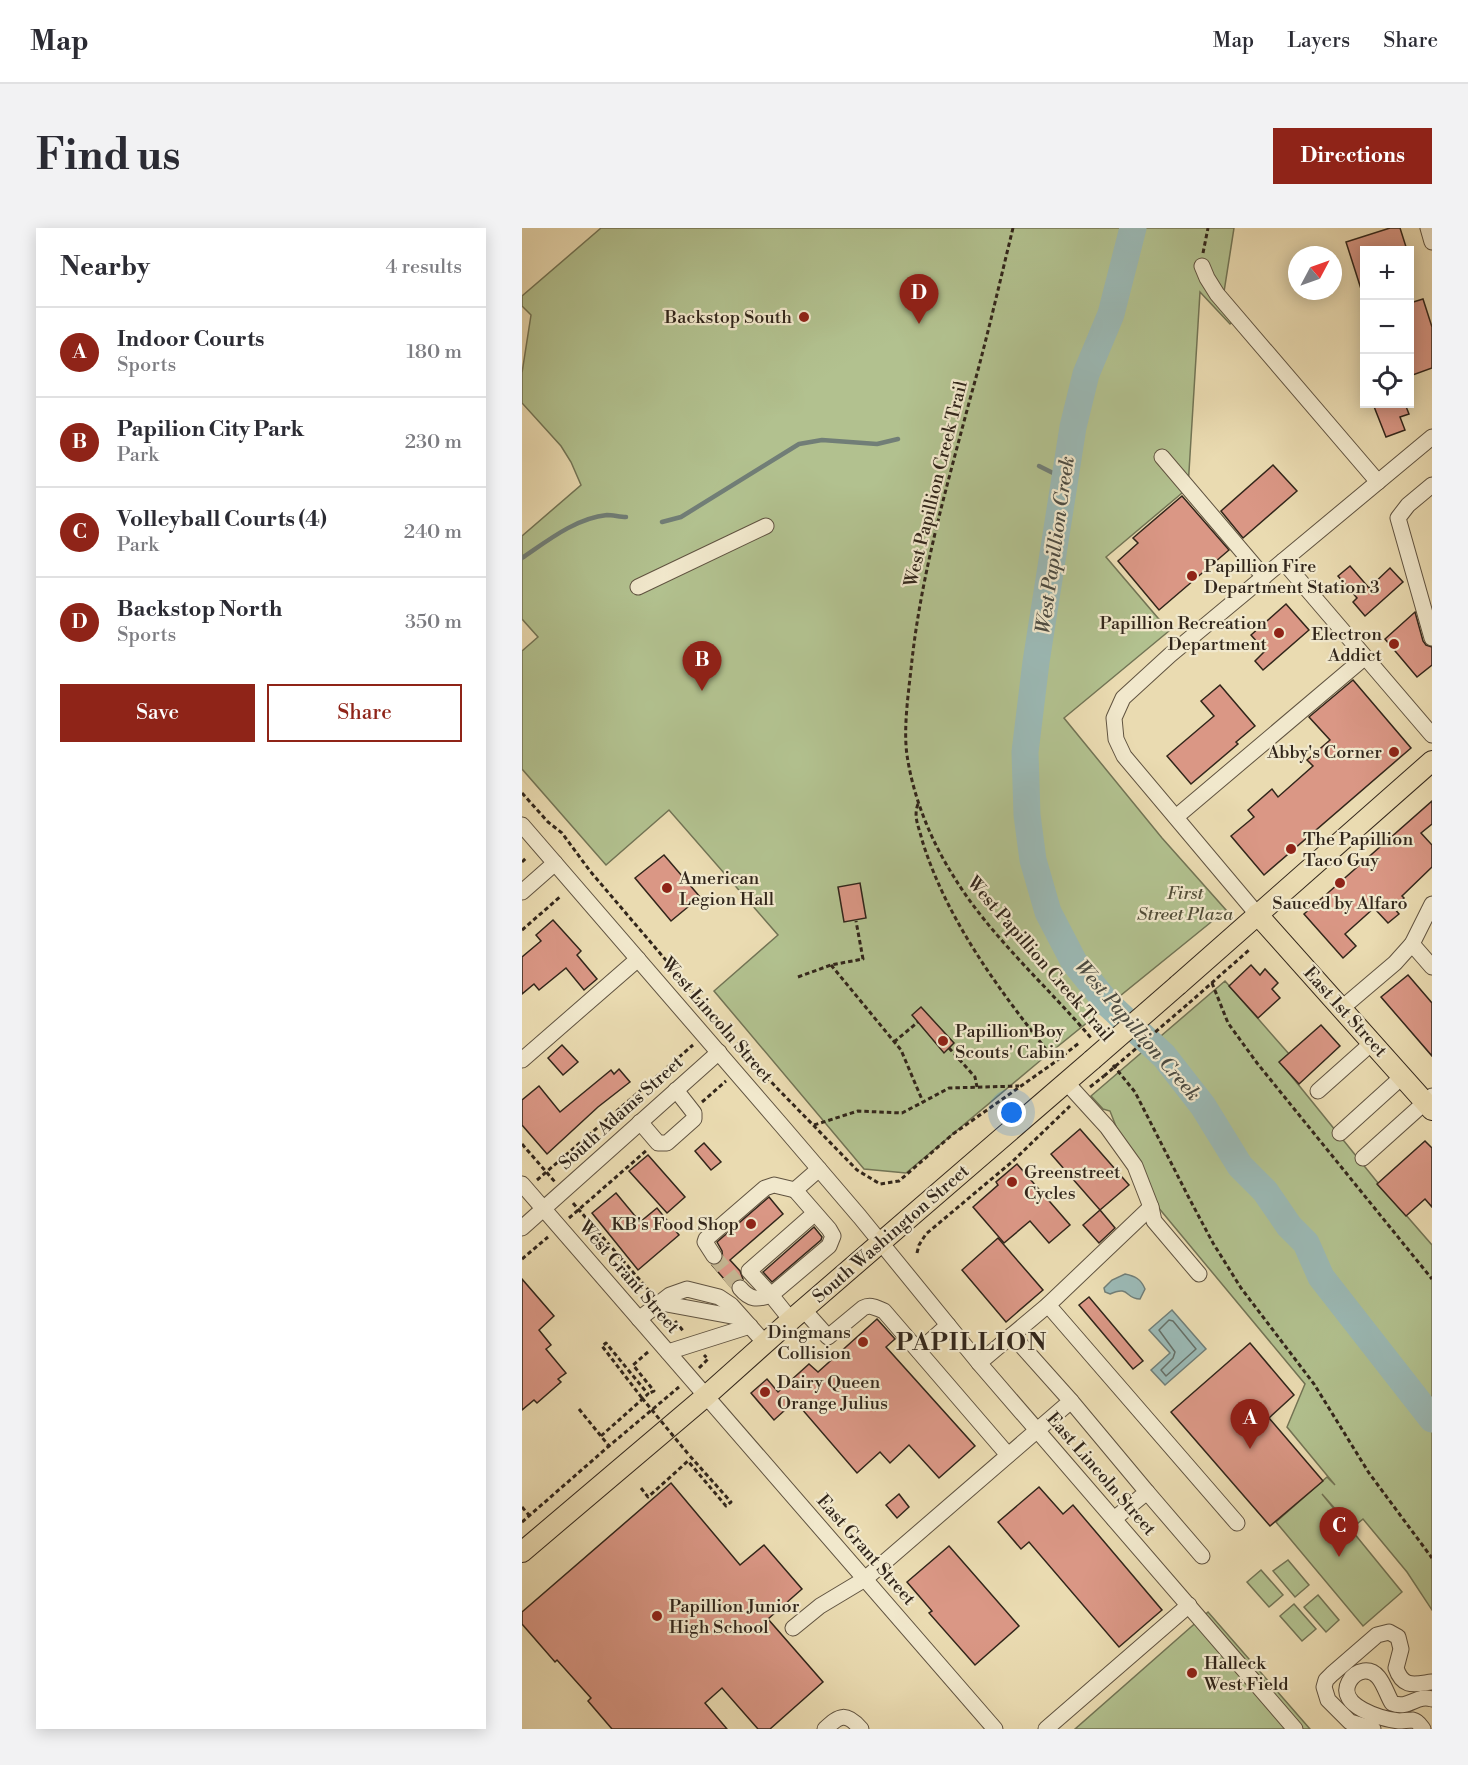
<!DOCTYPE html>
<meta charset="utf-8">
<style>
:root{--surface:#fff;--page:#f2f2f3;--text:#2b2b33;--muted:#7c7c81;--line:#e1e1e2;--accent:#8f2418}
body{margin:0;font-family:"Libre Bodoni",serif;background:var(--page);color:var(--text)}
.controls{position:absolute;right:18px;top:18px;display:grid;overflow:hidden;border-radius:0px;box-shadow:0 3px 15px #0003}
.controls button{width:54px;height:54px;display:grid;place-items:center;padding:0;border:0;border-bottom:2px solid var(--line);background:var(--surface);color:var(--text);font:30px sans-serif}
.compass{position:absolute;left:766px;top:18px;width:54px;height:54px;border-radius:50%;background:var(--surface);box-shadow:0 3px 15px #0003;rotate:49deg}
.you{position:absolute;left:490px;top:885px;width:21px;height:21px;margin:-15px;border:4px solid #fff;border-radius:50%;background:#1a73e8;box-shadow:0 0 0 9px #1a73e833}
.badge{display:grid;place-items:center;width:39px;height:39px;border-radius:50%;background:var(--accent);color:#fff;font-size:20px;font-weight:700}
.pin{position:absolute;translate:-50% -50px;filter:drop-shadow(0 2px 3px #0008)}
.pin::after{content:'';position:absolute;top:32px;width:21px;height:18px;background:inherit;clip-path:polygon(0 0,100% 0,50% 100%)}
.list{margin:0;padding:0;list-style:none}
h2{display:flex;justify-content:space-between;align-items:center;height:78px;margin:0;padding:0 24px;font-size:26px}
h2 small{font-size:20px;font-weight:400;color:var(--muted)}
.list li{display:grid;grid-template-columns:39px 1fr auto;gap:18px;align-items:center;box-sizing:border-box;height:90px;padding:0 24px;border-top:2px solid var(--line)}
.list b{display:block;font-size:22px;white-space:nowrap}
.list p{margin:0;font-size:20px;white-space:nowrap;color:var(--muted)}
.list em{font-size:20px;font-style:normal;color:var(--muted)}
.actions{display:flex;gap:12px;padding:18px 24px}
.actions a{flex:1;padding:14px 0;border:2px solid var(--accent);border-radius:0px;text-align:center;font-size:21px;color:var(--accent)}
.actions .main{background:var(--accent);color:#fff}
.icon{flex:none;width:33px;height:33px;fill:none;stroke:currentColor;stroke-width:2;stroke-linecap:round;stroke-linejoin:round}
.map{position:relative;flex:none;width:910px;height:1501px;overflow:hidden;border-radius:0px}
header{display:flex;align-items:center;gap:36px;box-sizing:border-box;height:84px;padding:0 30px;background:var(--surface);border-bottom:2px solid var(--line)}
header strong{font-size:28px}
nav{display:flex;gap:33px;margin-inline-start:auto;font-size:21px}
.intro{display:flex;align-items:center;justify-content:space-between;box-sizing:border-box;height:144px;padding:0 36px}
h1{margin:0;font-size:42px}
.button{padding:15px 27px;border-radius:0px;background:var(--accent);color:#fff;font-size:21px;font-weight:700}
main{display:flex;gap:36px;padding:0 36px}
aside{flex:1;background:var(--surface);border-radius:0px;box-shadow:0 3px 15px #0003}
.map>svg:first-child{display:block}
.green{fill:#b2c18f;stroke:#727455;stroke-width:1.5}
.water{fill:#9bb9b5;stroke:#717e77;stroke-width:1.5}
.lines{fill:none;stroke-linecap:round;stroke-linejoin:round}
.shore{stroke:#667068;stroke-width:1.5}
.stream{stroke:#717e77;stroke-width:4.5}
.river{stroke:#9bb9b5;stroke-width:27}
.building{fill:#da9785;stroke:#32261b;stroke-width:1.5}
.minor-tunnel{stroke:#c5b793;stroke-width:15;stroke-dasharray:15 8;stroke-linecap:butt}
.minor-casing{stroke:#605340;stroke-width:17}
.major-casing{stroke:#32261b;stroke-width:22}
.path{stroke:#32261b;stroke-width:3;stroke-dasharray:4.5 3;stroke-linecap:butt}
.minor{stroke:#f1e8cc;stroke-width:15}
.major{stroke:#eadbb1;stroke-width:20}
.major-bridge-casing{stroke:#32261b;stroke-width:22;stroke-linecap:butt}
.path-bridge{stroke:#32261b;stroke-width:3;stroke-dasharray:4.5 3;stroke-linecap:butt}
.major-bridge{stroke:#eadbb1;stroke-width:20}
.poi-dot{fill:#8f2418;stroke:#f1e8cc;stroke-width:2}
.labels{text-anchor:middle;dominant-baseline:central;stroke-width:4.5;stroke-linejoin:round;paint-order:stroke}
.poi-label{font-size:18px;fill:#32261b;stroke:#f1e8cc;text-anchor:start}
.street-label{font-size:18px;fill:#32261b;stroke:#f1e8cc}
.park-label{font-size:18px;font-style:italic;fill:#524d38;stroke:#f1e8cc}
.water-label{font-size:20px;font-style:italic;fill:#4c4b42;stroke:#f1e8cc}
.district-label{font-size:24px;font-weight:bold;letter-spacing:1.5px;fill:#32261b;stroke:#f1e8cc}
</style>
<header>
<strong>Map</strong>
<nav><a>Map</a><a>Layers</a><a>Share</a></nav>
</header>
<div class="intro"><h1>Find us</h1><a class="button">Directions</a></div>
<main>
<aside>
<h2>Nearby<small>4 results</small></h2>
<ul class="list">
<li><span class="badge">A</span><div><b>Indoor Courts</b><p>Sports</p></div><em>180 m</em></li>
<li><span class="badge">B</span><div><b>Papilion City Park</b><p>Park</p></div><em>230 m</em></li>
<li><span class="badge">C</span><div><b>Volleyball Courts (4)</b><p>Park</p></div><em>240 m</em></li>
<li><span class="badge">D</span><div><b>Backstop North</b><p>Sports</p></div><em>350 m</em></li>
</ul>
<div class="actions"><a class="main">Save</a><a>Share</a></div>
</aside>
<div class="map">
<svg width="910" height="1501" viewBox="0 0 910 1501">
<rect width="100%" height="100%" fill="#eadbb1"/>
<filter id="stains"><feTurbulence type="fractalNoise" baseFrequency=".00333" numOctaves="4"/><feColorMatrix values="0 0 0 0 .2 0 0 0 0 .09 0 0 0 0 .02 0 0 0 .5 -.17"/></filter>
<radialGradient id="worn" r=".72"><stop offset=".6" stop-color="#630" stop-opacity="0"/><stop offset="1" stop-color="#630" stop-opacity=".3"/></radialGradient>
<!-- green -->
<g class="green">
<path d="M79 0H712L702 64 720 85 708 96 678 64 666 260 584 329 647 403 542 490 640 610 704 682 519 832 384 945 342 941 192 763 256 707 147 582 84 637 0 541V423L16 409 0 391V308L59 257 49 234 39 218 0 175V145L9 87 0 78V68Z"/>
<path d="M703 753 767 826 758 834 856 955 910 1017V1382L885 1344 841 1291 830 1300 800 1266 880 1364 841 1398 754 1294 805 1249 813 1257 765 1199 783 1156 616 955 588 883 581 881 569 868Z"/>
<path d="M766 1332 787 1357 773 1369 751 1343Z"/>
<path d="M739 1342 761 1367 747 1379 725 1354Z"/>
<path d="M796 1367 817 1392 804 1404 782 1379Z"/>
<path d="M772 1376 794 1401 780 1413 758 1388Z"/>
<path d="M686 1384 788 1501H553Z"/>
</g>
<!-- water -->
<g class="water">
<path d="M603 1046C613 1048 619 1051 623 1061L618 1071C603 1071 608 1057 588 1066L583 1064 582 1060 590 1052Z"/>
<path d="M650 1082 684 1121 643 1157 629 1142 648 1125 627 1102Z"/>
</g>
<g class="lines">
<!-- shore -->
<path class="shore" d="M647 1092 651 1093 674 1121 644 1148 639 1142 651 1130 653 1124 637 1102Z"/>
<!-- stream -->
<g class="stream">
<path d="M517 238 543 251"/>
<path d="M140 294 159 289 277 216 300 212 355 216 376 211"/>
<path d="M0 330C25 313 54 290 85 287 91 287 98 289 104 289"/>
</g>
<!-- river -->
<path class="river" d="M611 0 589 86 564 146 551 199 514 434 503 524 505 587 511 632 526 684 552 734 586 776 642 828 681 878 718 938 743 963 767 998 784 1015 799 1049 910 1191"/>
</g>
<!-- building -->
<g class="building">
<path d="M868 0H878L885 22H843V63L840 64 824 14Z"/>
<path d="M901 71 910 99V140L888 148V75Z"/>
<path d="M851 176H883L887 186 878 189 883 202 864 209Z"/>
<path d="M751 237 775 263 721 310 699 283Z"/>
<path d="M660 268 707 322 637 382 596 333 616 315 611 310Z"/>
<path d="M828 338 847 360 868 340 881 354 843 388 831 374 835 370 816 348Z"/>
<path d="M764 376 787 402 741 442 733 433 743 423 729 407Z"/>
<path d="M893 384 901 413 904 417 910 419V437L895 449 863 411Z"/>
<path d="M831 452 889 520 742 647 709 608 732 589 726 582 750 561 756 569 791 538 785 532 808 512 787 489Z"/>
<path d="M698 457 733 498 714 514 716 516 669 556 645 528 692 488 679 473Z"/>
<path d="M910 573V596L899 605 910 617V639L880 668 882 670 872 680 877 686 866 695 852 680 823 706 834 718 821 730 782 686Z"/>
<path d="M142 627 178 669 149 693 113 650Z"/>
<path d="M338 655 344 690 322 694 316 659Z"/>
<path d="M31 692 59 723 55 727 75 751 62 762 44 740 17 762 12 756 0 766V729L19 713 14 707Z"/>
<path d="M729 737 738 747 743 741 756 755 750 761 758 770 736 790 707 758Z"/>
<path d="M886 747 910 775V828L859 769Z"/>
<path d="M399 779 432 815 422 825 390 787Z"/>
<path d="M799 797 818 818 777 856 757 834Z"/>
<path d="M40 817 56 834 41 847 26 830Z"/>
<path d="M97 841 108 854 76 879 25 926 0 897V872L17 858 38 884 89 842 92 846Z"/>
<path d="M558 901 607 957 578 982 529 926Z"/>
<path d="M903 913 910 920V979L903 971 884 988 855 956Z"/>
<path d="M182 915 199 934 189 942 173 923Z"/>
<path d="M126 927 163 969 145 985 107 943Z"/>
<path d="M495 936 548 997 527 1015 508 993 482 1015 451 979 476 957 474 954Z"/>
<path d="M94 965 118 994 135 980 157 1007 116 1042 70 985Z"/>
<path d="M247 969 261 986 208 1032 218 1043 221 1051 212 1052 209 1059 190 1037 197 1036 201 1032 200 1023 195 1014Z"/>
<path d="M578 982 593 1000 577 1015 561 997Z"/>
<path d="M292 999 300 1009 299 1012 250 1054 241 1044Z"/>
<path d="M476 1010 521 1062 484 1094 440 1042Z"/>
<path d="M0 1051 32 1088 17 1102 29 1117 24 1121 44 1145 36 1151 39 1154 15 1175 12 1172 0 1182Z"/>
<path d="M567 1069 621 1133 611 1141 557 1077Z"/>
<path d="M355 1091 373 1111 364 1119 453 1218 417 1250 387 1217 368 1235 358 1224 335 1245 273 1173 252 1192 229 1165 245 1151 256 1164 287 1136 296 1144Z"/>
<path d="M728 1115 772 1167 747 1190 801 1253 748 1298 649 1184Z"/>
<path d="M149 1255 218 1337 242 1317 280 1361 246 1391 301 1454 248 1501H236L200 1460 183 1475 205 1501H90L66 1473 69 1470 35 1432 33 1434 0 1396V1384Z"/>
<path d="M517 1259 541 1286 551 1277 640 1382 597 1419 507 1314 499 1321 476 1294Z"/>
<path d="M377 1266 387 1279 375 1290 364 1277Z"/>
<path d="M427 1318 497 1398 453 1437 407 1385 410 1383 385 1354Z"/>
</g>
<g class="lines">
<!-- minor-tunnel -->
<path class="minor-tunnel" d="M192 1028 218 1060"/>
<!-- minor casing -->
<g class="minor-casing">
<g id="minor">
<path d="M906 0 910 14"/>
<path d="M680 38 685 50 695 66 856 254"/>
<path d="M640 229 742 349"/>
<path d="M910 257 886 277 876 290 910 410"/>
<path d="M761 333 910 507"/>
<path d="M116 359 244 298"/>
<path d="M654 589 842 430"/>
<path d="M0 597 261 899 338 989 457 1135 773 1501"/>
<path d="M0 664 33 635"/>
<path d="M735 686 602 528 594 511 592 490 601 470 648 427 910 209"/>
<path d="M890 716 910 739"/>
<path d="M820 780 873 735 890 716 910 676"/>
<path d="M0 832 116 731"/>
<path d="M544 854 585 899 613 938 629 979 632 993 677 1046"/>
<path d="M796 863 851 814"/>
<path d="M118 894 136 915H145L172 891V885L154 862"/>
<path d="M818 905 881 848"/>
<path d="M841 930 910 868"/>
<path d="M0 956 473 1501"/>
<path d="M293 985 227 1043 249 1067 307 1018 311 1008 307 1001 273 962 297 941"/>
<path d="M0 1000 197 824"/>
<path d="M192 1028 183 1014 184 1011 243 960 252 957 273 962"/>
<path d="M218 1060C228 1072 235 1072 249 1067L269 1092"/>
<path d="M139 1075 220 1090"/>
<path d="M526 1077 715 1295"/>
<path d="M281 1081 306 1109 341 1080C349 1076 354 1080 362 1083L486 1227"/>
<path d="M117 1091 148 1067 165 1061 197 1069 209 1077 243 1115"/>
<path d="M397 1123 426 1097"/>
<path d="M146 1124 228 1098"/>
<path d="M457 1135 526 1077 629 979"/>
<path d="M549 1173 625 1264 592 1291"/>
<path d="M625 1264 680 1328"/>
<path d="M271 1400 298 1378 343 1351 549 1173 490 1107"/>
<path d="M303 1501C318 1487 324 1484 339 1501"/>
<path d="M524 1501 667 1377"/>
<path d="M851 1501 828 1494 806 1472 802 1459 804 1452 810 1446 855 1407 867 1404 876 1409 879 1421 874 1440C881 1461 893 1456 910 1454"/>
<path d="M901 1501C898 1497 896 1493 891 1492 886 1492 881 1493 877 1493 860 1491 814 1478 827 1454 830 1448 835 1444 842 1443 859 1441 863 1464 870 1475 887 1482 894 1466 910 1471"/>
</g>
</g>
<!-- major casing -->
<g class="major-casing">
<g id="major">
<path d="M735 686 910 882"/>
<path d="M656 757 910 533"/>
<path d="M0 1324 184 1168 269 1092 570 832"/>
</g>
</g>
<!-- path -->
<g class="path">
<path d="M491 0C477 57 464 115 448 171 425 258 400 343 390 432 387 461 381 499 385 527 391 569 409 613 432 649 467 707 526 759 570 811"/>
<path d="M681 25 686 0"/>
<path d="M0 565 26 594 40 605 68 643 211 811 253 858 335 942 358 956 377 953 431 906 533 834 557 815"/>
<path d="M396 576C391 589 397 599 400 612 425 693 478 763 530 829H537"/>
<path d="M0 634 5 629"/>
<path d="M0 702 39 668"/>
<path d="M309 737 379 822 401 874 427 860 497 858"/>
<path d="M276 749 309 737 341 731 334 693"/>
<path d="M690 755 706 795 735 835 910 1051"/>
<path d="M667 775 727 722"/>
<path d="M372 814 396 794"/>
<path d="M427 820 453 849 455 859"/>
<path d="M591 837 613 864 667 970 691 1015 719 1060 792 1156 847 1245 910 1330"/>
<path d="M568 859 582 848"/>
<path d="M180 874 204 853"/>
<path d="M292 897 336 883 380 885 401 874"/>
<path d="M0 916 33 954"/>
<path d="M15 952 171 817"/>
<path d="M51 975 129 1065"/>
<path d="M47 990 125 922"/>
<path d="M395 1025 397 1017 404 1006 491 933 548 878"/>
<path d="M0 1031 26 1009"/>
<path d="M153 1093 162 1104"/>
<path d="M126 1124 111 1137 132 1163 126 1166"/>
<path d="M177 1140 186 1131 182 1127"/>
<path d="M57 1181 87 1218 157 1159"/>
<path d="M79 1208 126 1166 84 1115 80 1118 120 1170"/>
<path d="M119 1260 126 1269 166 1233 204 1278 209 1274 167 1227"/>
<path d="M0 1279 7 1287"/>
<path d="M0 1294 87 1218"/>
</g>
<!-- minor -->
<use href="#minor" class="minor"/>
<!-- major -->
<use href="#major" class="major"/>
<!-- major-bridge casing -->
<g class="major-bridge-casing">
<path id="major-bridge" d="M570 832 656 757"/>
</g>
<!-- path-bridge -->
<g class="path-bridge">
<path d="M582 848 667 775"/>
<path d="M120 1170 167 1227"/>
</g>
<!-- major-bridge -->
<use href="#major-bridge" class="major-bridge"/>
</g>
<!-- markers -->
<g class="poi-dot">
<circle cx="282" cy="89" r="6"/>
<circle cx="670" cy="348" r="6"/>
<circle cx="757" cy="405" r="6"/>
<circle cx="872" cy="416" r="6"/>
<circle cx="872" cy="524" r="6"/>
<circle cx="769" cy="621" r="6"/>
<circle cx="818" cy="655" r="6"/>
<circle cx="145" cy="660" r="6"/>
<circle cx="421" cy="813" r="6"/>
<circle cx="490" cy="954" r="6"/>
<circle cx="229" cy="996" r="6"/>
<circle cx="341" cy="1114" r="6"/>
<circle cx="243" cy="1164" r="6"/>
<circle cx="135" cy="1388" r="6"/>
<circle cx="670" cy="1445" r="6"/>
</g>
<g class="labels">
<!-- poi labels -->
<g class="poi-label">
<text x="270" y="89" text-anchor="end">Backstop South</text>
<text x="682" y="338">Papillion Fire<tspan x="682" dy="21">Department Station 3</tspan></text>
<text x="745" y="395" text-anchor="end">Papillion Recreation<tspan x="745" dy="21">Department</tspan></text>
<text x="860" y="406" text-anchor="end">Electron<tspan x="860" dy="21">Addict</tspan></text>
<text x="860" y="524" text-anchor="end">Abby's Corner</text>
<text x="781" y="611">The Papillion<tspan x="781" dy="21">Taco Guy</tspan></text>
<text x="157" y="650">American<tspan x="157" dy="21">Legion Hall</tspan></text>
<text x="818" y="675" text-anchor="middle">Sauced by Alfaro</text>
<text x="433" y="803">Papillion Boy<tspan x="433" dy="21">Scouts' Cabin</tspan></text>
<text x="502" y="944">Greenstreet<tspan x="502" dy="21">Cycles</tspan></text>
<text x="217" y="996" text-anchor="end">KB's Food Shop</text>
<text x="329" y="1104" text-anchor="end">Dingmans<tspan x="329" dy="21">Collision</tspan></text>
<text x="255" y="1154">Dairy Queen<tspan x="255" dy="21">Orange Julius</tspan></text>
<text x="147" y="1378">Papillion Junior<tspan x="147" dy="21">High School</tspan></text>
<text x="682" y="1435">Halleck<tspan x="682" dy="21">West Field</tspan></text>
</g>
<!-- street labels -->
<g class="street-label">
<text transform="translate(414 256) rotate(-76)">West Papillion Creek Trail</text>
<text transform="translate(518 731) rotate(49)">West Papillion Creek Trail</text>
<text transform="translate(823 784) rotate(48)">East 1st Street</text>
<text transform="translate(195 792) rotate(49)">West Lincoln Street</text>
<text transform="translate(99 885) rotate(-42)">South Adams Street</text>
<text transform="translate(369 1006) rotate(-41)">South Washington Street</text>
<text transform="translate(107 1049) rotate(49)">West Grant Street</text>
<text transform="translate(579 1246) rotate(49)">East Lincoln Street</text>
<text transform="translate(344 1322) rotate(49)">East Grant Street</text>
</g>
<!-- park labels -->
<g class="park-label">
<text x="663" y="665">First<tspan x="663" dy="21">Street Plaza</tspan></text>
</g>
<!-- water labels -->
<g class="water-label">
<text transform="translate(534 317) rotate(-82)">West Papillion Creek</text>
<text transform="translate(615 803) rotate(49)">West Papillion Creek</text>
</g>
<!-- district labels -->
<g class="district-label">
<text x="450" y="1115">PAPILLION</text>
</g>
</g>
<rect width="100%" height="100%" filter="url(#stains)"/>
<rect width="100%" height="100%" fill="url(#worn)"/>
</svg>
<div class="controls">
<button>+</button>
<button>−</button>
<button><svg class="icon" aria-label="locate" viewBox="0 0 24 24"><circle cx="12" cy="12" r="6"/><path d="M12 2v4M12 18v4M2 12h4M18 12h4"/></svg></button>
</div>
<svg class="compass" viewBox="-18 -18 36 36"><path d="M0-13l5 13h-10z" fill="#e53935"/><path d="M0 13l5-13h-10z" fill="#7c7c81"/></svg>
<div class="you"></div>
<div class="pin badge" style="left:728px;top:1221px">A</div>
<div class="pin badge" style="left:180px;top:463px">B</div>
<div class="pin badge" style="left:817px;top:1329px">C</div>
<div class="pin badge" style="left:397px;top:96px">D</div>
</div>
</main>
